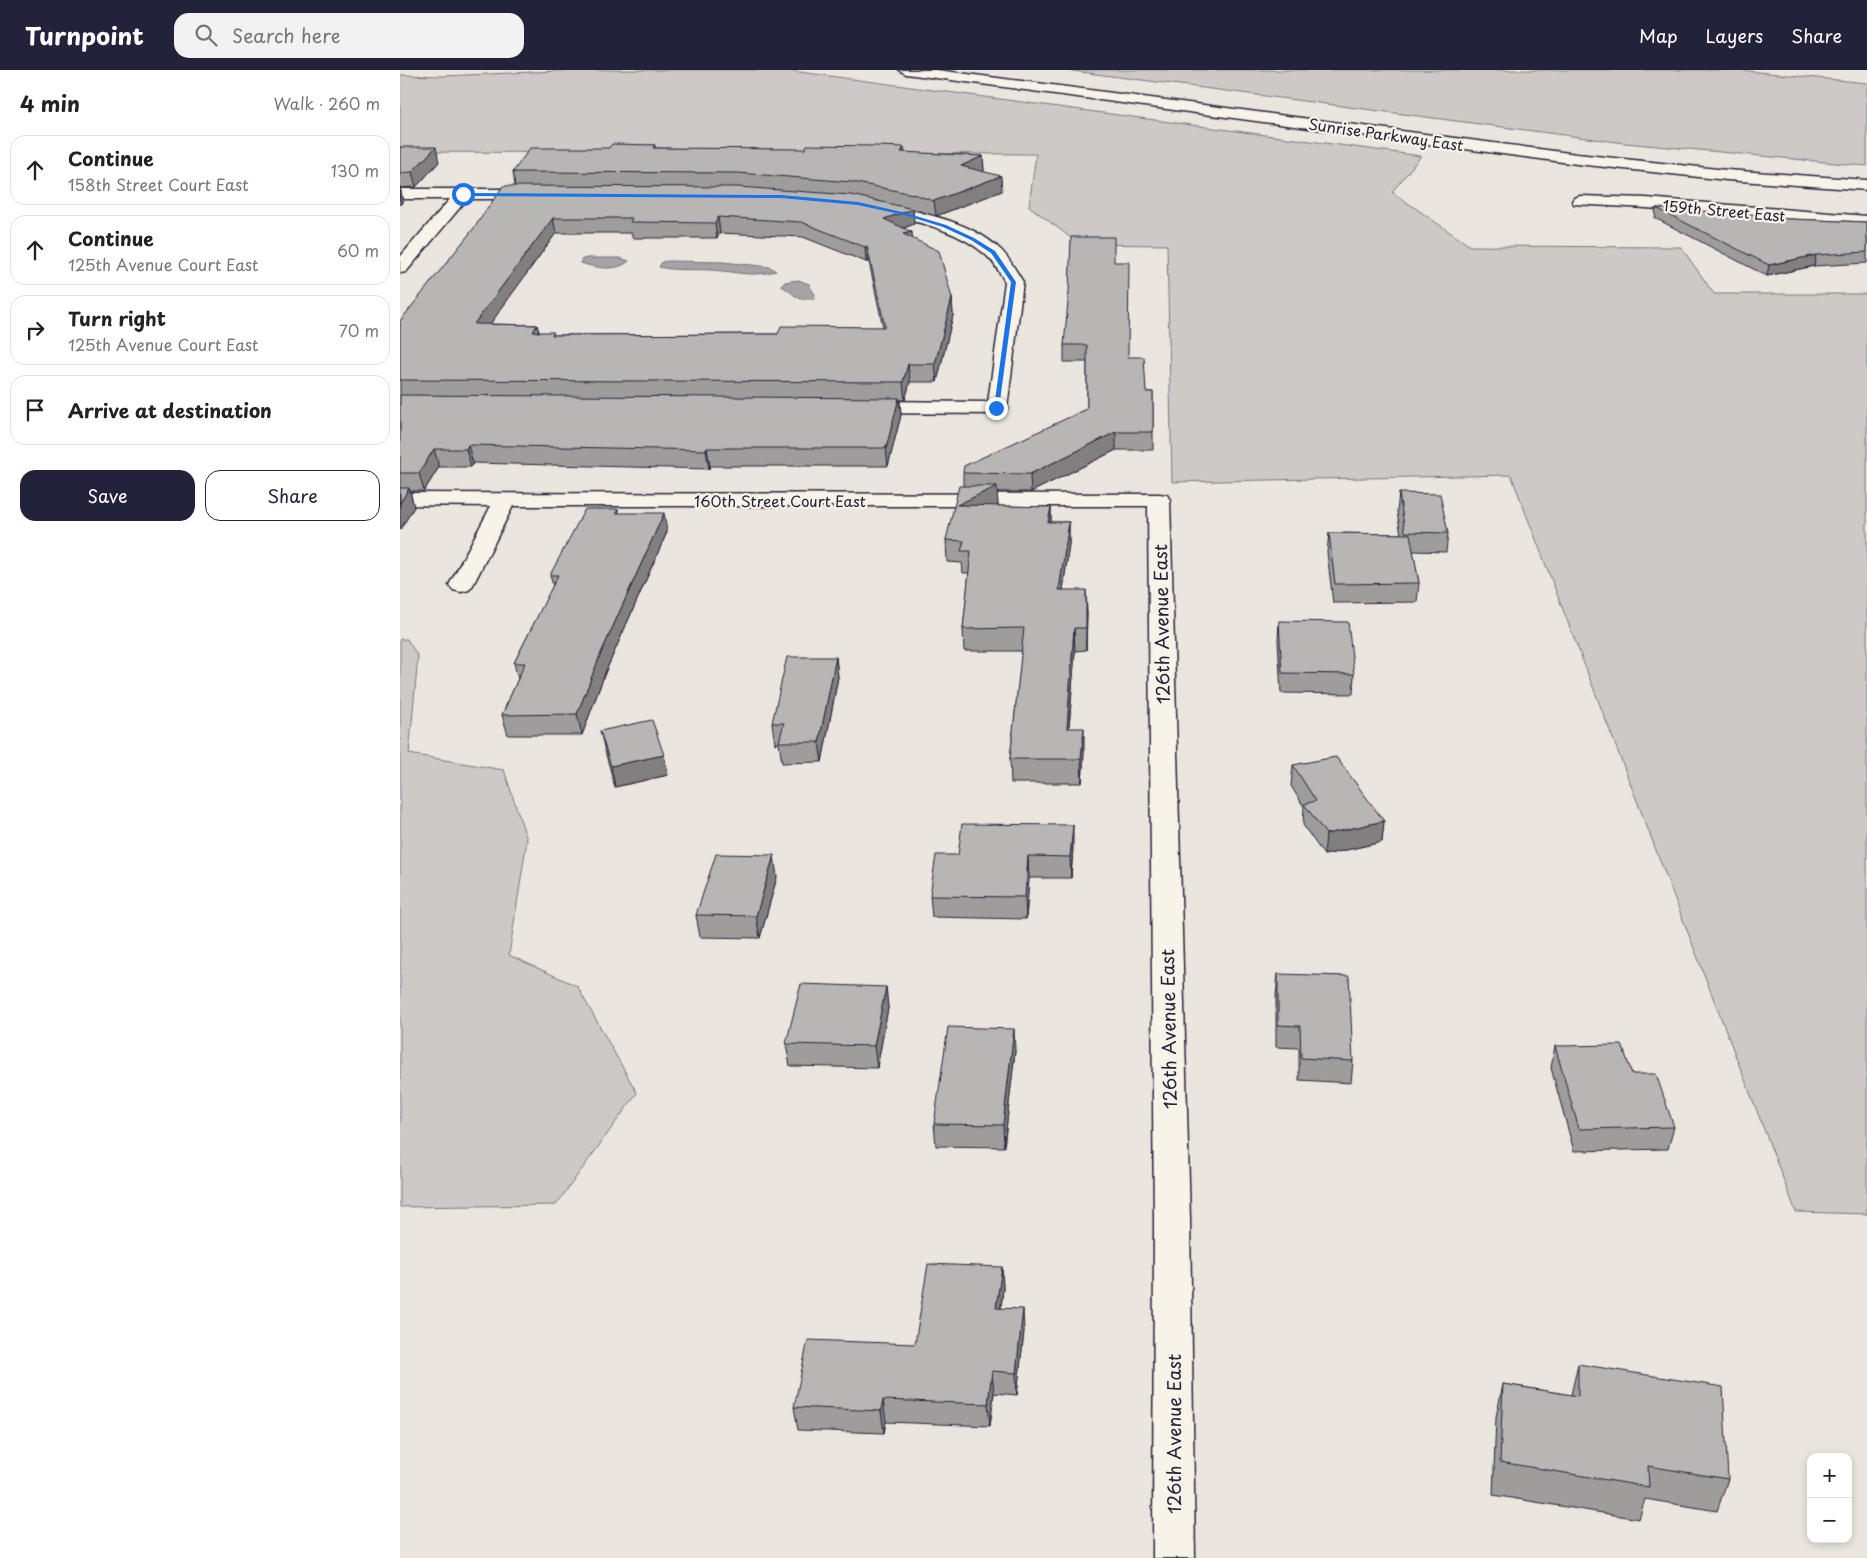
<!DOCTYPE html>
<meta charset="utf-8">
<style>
:root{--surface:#fff;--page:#f2f2f2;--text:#222;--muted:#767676;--line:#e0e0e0;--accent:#22223b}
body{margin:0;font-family:"Playpen Sans",sans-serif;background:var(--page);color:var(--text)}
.controls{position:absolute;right:15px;bottom:15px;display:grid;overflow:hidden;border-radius:10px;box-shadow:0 2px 8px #0003}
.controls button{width:45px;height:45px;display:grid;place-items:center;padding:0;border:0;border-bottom:1px solid var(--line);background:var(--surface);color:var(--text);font:25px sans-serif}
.stop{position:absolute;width:15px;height:15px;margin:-11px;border:4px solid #1a73e8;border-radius:50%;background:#fff}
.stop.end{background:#1a73e8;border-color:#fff;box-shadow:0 1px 5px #0008}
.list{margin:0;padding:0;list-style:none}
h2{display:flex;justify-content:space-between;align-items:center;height:65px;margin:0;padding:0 20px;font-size:21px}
h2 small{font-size:16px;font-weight:400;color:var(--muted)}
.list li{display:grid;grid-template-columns:32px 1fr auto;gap:15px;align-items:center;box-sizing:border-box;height:70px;margin:0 10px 10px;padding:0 10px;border:1px solid var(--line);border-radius:15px}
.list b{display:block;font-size:19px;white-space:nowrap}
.list p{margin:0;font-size:16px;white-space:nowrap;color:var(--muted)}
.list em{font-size:16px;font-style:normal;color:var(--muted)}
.actions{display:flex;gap:10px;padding:15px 20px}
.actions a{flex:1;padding:11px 0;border:1px solid var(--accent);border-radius:15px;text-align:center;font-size:18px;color:var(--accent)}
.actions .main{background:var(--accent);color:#fff}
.icon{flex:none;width:28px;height:28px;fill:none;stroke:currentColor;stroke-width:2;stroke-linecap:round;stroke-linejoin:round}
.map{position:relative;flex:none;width:1467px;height:1488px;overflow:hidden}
header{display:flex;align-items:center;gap:30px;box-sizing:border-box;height:70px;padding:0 25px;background:var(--accent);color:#fff}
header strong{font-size:24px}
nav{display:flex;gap:28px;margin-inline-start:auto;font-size:18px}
.search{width:350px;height:45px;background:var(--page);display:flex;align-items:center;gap:12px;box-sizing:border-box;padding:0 18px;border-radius:15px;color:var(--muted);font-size:19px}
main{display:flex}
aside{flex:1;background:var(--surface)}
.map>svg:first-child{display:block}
.green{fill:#cdc9c6;stroke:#787680}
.water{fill:#a6a3a6;stroke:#716f7b}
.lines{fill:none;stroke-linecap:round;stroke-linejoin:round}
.minor-casing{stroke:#22223b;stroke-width:3}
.tertiary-casing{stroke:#22223b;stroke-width:3}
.minor{fill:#f7f3e8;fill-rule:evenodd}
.tertiary{fill:#f7f3e8;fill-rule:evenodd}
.wall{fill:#9e9d9c;stroke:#22223b;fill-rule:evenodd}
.shaded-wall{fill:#817f7f;stroke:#22223b}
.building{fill:#b8b6b5;stroke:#22223b;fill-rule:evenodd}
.route{fill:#1a73e8}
.labels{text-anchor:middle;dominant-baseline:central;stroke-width:4.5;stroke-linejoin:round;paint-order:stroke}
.far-street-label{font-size:15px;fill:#22223b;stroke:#f7f3e8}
.street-label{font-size:18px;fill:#22223b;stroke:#f7f3e8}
</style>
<header>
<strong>Turnpoint</strong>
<div class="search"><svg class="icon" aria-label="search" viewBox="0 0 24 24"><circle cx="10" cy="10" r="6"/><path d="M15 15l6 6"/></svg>Search here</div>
<nav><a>Map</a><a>Layers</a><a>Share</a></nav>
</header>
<main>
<aside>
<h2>4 min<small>Walk · 260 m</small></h2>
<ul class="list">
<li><svg class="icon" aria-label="ahead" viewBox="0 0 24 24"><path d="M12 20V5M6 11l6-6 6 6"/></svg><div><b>Continue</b><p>158th Street Court East</p></div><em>130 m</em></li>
<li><svg class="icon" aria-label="ahead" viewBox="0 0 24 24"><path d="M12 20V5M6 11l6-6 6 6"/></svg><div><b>Continue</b><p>125th Avenue Court East</p></div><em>60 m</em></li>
<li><svg class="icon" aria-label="right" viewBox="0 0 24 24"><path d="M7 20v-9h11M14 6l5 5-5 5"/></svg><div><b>Turn right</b><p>125th Avenue Court East</p></div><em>70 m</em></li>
<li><svg class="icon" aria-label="arrive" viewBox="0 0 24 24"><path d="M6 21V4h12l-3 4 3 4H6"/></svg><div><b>Arrive at destination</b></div></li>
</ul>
<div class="actions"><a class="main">Save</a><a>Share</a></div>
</aside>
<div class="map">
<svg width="1467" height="1488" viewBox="0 0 1467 1488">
<rect width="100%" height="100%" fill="#eae6de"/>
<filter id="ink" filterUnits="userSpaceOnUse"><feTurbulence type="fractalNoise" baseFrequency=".02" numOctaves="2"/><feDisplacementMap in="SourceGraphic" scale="10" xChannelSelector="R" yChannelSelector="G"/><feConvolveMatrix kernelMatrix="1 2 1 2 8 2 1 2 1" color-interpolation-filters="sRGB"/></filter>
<g filter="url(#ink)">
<!-- green -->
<g class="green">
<path d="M178 0H385L1021 86 992 122 1070 176 1281 177 1314 224H1467V1144L1396 1142 1111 405 772 412 767 175 679 174 629 136 636 84 0 82V5L44 6Z"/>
<path d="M665 0H1338L1467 13V96L1225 73Z"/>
<path d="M0 569H7L18 587 9 684 104 700 127 770 109 885 177 916 237 1023 156 1135 0 1137Z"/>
</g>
<!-- water -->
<g class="water">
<path d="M186 188H219L229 191C216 202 196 198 181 193V190Z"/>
<path d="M267 191 323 192 370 197 376 201C352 208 334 201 310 200 293 199 275 201 259 197L262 192Z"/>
<path d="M398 210 409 214 415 225 414 229C394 232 396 223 381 216L385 212Z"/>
</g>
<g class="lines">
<!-- minor casing -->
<g class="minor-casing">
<g id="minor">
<path d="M0 119H134L140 121 142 124 140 127 134 129H67L6 202 0 203V187L50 129H0Z"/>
<path d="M1180 126 1246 128 1467 146V156L1246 138 1174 134 1172 131 1174 128Z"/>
<path d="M477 133C518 142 570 150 601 180 610 189 616 201 623 212L607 338 604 342 597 344 464 343 457 341 454 337 457 333 464 331 588 332 605 212C600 203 595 193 587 186 556 157 511 151 471 141L469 138 471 135Z"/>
<path d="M0 423 759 424 767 425 770 430 790 1149 795 1488H753L754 1149 748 436H113L73 515 69 520 61 522 53 520 49 515 91 436 0 435Z"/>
</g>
</g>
<!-- tertiary casing -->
<g class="tertiary-casing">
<path id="tertiary" d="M499 0H537L1177 84 1327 100 1467 110V120L1327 110 1177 94 506 4Z"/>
</g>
<!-- minor -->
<use href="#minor" class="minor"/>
<!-- tertiary -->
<use href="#tertiary" class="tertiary"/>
</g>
<!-- wall -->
<g class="wall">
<path d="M255 75V78L505 83 583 86 584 101 582 102 602 121 536 146 513 139 514 154 504 158 512 168 552 228 553 245 537 312H510L505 330H500L501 345 488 396H310L309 399 73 393 71 397H39L24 421H10L14 437 0 460V251L115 116 113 102 209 78ZM156 163H232V168H317L320 163 403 167 466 192H469L483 257 378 264 154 265 139 262 137 255 90 254Z"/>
<path d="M0 77 39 92 16 117 0 118 3 131 0 135Z"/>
<path d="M1256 138 1364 148 1467 152V193L1414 196 1367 206 1255 148Z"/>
<path d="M714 192 728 287 746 322H753V380H716L631 422H597L598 436 651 437V452H669V474L663 520 687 542 686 580 675 581 669 658 684 682 682 713H611L610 689 622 581H564L563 559 569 503H563L562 493 547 492 546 470 563 416V403L687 339V292H664V275Z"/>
<path d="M999 423 1048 463 1046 482 1013 481 1019 513 1017 532 933 533 927 482 929 463 1001 464 997 442Z"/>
<path d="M218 439 219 443 267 462 205 603 182 665H108L102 645 118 609 114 593 153 516 150 505Z"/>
<path d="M879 551 954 604 953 624 881 623 878 571Z"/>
<path d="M436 587 438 607 422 692 382 693 379 673 375 674 372 653Z"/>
<path d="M200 661 264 685 268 705 215 717 205 681Z"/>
<path d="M893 695 984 751 982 772 924 785 903 755 904 737 891 716Z"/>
<path d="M673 776 671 808H629L626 849 532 847 530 826 558 785Z"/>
<path d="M377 807 360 868 300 867 296 845Z"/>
<path d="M878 904 953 991 951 1013 899 1010V978L876 977V926Z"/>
<path d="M486 917 488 938 477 998 390 996 386 974Z"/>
<path d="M1155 976 1232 1004 1274 1057 1268 1079 1174 1081 1151 998Z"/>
<path d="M615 981 604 1077 536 1076 534 1054Z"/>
<path d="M602 1197 603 1219 601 1238 624 1261 617 1325 594 1323 590 1356 486 1352 484 1363 398 1360 394 1337 515 1274Z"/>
<path d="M1178 1294 1328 1409 1317 1441 1245 1429 1239 1449 1093 1425 1096 1347 1103 1314 1171 1325Z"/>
</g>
<!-- shaded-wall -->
<g class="shaded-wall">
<path d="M36 77 39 92 16 117 12 102Z"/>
<path d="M504 77 506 92 501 82Z"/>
<path d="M583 86 584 101 562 111 561 96Z"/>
<path d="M601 106 602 121 536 146 534 131Z"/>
<path d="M0 117 3 131 0 135Z"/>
<path d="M513 139 514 154 485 165 484 149Z"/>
<path d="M318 147 320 163 317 168 315 153Z"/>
<path d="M153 148 156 163 78 271 74 254Z"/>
<path d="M512 162 513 177 503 164Z"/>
<path d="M467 176 469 192H466L465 177Z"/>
<path d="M1416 185 1414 196 1367 206 1369 195Z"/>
<path d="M552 228 553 245 537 312 535 294Z"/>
<path d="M137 255 141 272 133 262Z"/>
<path d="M508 294 510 312 505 330 503 312Z"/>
<path d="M499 328 501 345 488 396 486 378Z"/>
<path d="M716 362V380L631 422 630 404Z"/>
<path d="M68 375 73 393 71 397 66 379Z"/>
<path d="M307 378 310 396 309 399 306 380Z"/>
<path d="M34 379 39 397 24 421 19 403Z"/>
<path d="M597 416 598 438 557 435Z"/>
<path d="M9 418 14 437 0 460V433Z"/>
<path d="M651 437V459L648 452Z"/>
<path d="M264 443 267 462 205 603 182 665 177 644 201 583Z"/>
<path d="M669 452V474L660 543 659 520Z"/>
<path d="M686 520 687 542 686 580Z"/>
<path d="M674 558 675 581 667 682V658Z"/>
<path d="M436 587 438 607 422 692 419 672Z"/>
<path d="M684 658V682L682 713 681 689Z"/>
<path d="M264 685 268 705 215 717 211 696Z"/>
<path d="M984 751 982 772 924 785 926 764Z"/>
<path d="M673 755V776L671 808 670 787Z"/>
<path d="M374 785 377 807 360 868 356 846Z"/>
<path d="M628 786 629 808 626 849 625 827Z"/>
<path d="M486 917 488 938 477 998 474 976Z"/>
<path d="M614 959 615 981 604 1077 603 1055Z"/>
<path d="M602 1197 603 1219 598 1260 596 1238Z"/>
<path d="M623 1239 624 1261 617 1325 616 1303Z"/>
<path d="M592 1301 594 1323 590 1356 588 1334Z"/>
<path d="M483 1330 486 1352 484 1363 481 1341Z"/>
</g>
<!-- building -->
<g class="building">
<path d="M212 74 255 75 253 78 405 79 407 75 475 76 504 77 501 82 583 86 561 96 601 106 534 131 513 124 452 112 338 103 113 102 130 78H209Z"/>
<path d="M0 77H36L12 102 0 103Z"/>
<path d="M103 116 338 117 451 125 513 139 484 149 512 162 503 164 539 181 552 228 535 294H508L503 312 0 310V251L74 158ZM318 147 401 152 465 177 467 176 485 257 381 256 378 264 152 265 154 262H133L137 255 74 254 153 148H232L230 152 315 153Z"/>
<path d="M1256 138 1364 145V148L1467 152V182L1416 185 1369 195Z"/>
<path d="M671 167H714V192H729L728 287H744L746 322H753V362H716L630 404 563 403 564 396 687 339V275H664L669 221Z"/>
<path d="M0 325 499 328 486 378H307L306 380 68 375 66 379H34L19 403H0Z"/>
<path d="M559 416H597L557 435 651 437 648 452H669L659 520H686V558H674L667 658H684L681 689H610L624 558 563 559 571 481H561L564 471 546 470Z"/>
<path d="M0 418H9L0 433Z"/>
<path d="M999 423 1040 424 1048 463 1005 462Z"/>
<path d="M185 439H218L216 443H264L201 583 177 644 102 645 125 593H114L158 505H150Z"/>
<path d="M929 463 1010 464 1019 513 935 514Z"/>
<path d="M879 551 948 552 954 604 882 603Z"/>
<path d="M387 587H436L419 672H379L384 653H372Z"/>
<path d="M252 650 264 685 211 696 200 661Z"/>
<path d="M936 687 984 751 926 764 904 734 916 731 893 695Z"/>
<path d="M562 754 673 755 670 787 628 786 625 827 530 826 536 785H558Z"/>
<path d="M316 784 374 785 356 846 296 845Z"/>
<path d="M878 904 949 906 953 991 901 988 900 956 878 955Z"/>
<path d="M401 914 486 917 474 976 386 974Z"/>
<path d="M548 957 614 959 603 1055 534 1054Z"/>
<path d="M1222 975 1232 1004H1256L1274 1057 1179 1059 1155 976Z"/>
<path d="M528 1194 602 1197 596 1238 623 1239 616 1303 592 1301 588 1334 483 1330 481 1341 394 1337 408 1270 515 1274Z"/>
<path d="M1178 1294 1323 1317 1328 1409 1248 1396 1249 1417 1100 1392 1103 1314 1178 1326Z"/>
</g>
</g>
<!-- route -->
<path class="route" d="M61 123 381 125 458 132 506 143 546 155 574 168 595 181 616 212 599 338 596 340 594 338 611 212 591 183 571 170 543 157 504 145 458 135 381 128 63 126Z"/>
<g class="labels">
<!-- far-street labels -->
<g class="far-street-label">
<text transform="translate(986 64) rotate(8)">Sunrise Parkway East</text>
<text transform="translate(1324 140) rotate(5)">159th Street East</text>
<text x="380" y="430">160th Street Court East</text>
</g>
<!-- street labels -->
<g class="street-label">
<text transform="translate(761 554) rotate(-91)">126th Avenue East</text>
<text transform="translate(768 959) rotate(-91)">126th Avenue East</text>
<text transform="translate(773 1364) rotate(-90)">126th Avenue East</text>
</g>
</g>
</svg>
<div class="controls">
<button>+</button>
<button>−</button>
</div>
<div class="stop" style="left:63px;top:124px"></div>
<div class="stop end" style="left:596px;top:338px"></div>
</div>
</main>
